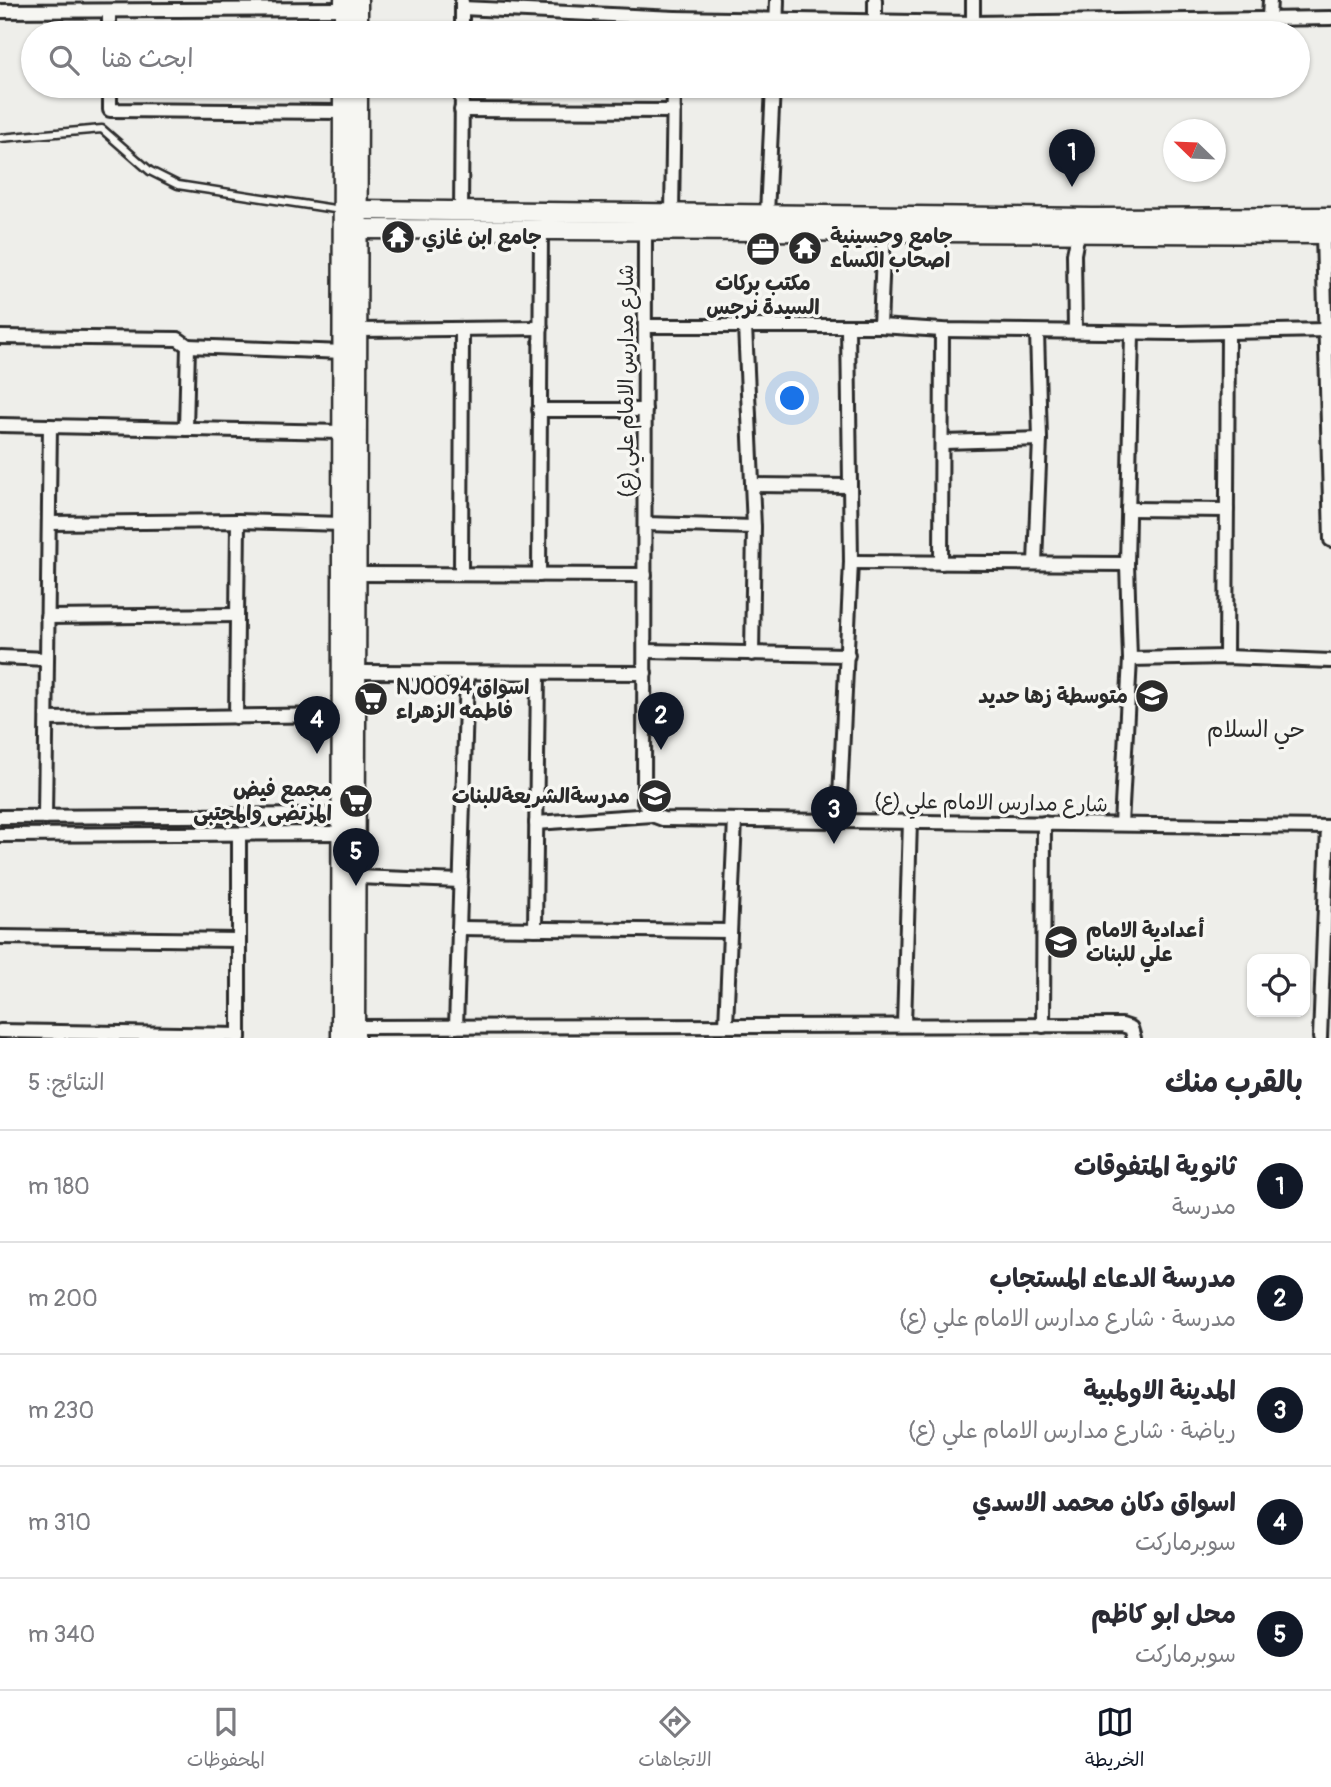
<!DOCTYPE html>
<html lang="ar">
<meta charset="utf-8">
<style>
:root{--surface:#fff;--page:#f2f2f3;--text:#2b2b33;--muted:#7c7c81;--line:#e1e1e2;--accent:#111827}
body{margin:0;font-family:Pangolin,"Playpen Sans Arabic",sans-serif;background:var(--page);color:var(--text);direction:rtl}
.controls{position:absolute;right:21px;bottom:21px;display:grid;overflow:hidden;border-radius:14px;box-shadow:0 2px 5px #0004}
.controls button{width:63px;height:63px;display:grid;place-items:center;padding:0;border:0;border-bottom:2px solid var(--line);background:var(--surface);color:var(--text);font:35px sans-serif}
.compass{position:absolute;left:1163px;top:119px;width:63px;height:63px;border-radius:50%;background:var(--surface);box-shadow:0 2px 5px #0004;rotate:293deg}
.you{position:absolute;left:793px;top:399px;width:24px;height:24px;margin:-18px;border:5px solid #fff;border-radius:50%;background:#1a73e8;box-shadow:0 0 0 10px #1a73e833}
.badge{display:grid;place-items:center;width:46px;height:46px;border-radius:50%;background:var(--accent);color:#fff;font-size:23px;font-weight:700}
.pin{position:absolute;translate:-50% -58px;filter:drop-shadow(0 2px 4px #0008)}
.pin::after{content:'';position:absolute;top:37px;width:24px;height:21px;background:inherit;clip-path:polygon(0 0,100% 0,50% 100%)}
.list{margin:0;padding:0;list-style:none}
h2{display:flex;justify-content:space-between;align-items:center;height:91px;margin:0;padding:0 28px;font-size:30px}
h2 small{font-size:23px;font-weight:400;color:var(--muted)}
.list li{display:grid;grid-template-columns:46px 1fr auto;gap:21px;align-items:center;box-sizing:border-box;height:112px;padding:0 28px;border-top:2px solid var(--line)}
.list b{display:block;font-size:26px;white-space:nowrap}
.list p{margin:0;font-size:23px;white-space:nowrap;color:var(--muted)}
.list em{font-size:23px;font-style:normal;color:var(--muted)}
.icon{flex:none;width:38px;height:38px;fill:none;stroke:currentColor;stroke-width:2;stroke-linecap:round;stroke-linejoin:round}
.map{position:relative;flex:none;width:1331px;height:1038px;overflow:hidden;direction:ltr}
.search{position:absolute;background:var(--surface);box-shadow:0 2px 5px #0004;left:21px;right:21px;top:21px;height:77px;display:flex;align-items:center;gap:18px;box-sizing:border-box;padding:0 24px;border-radius:38px;color:var(--muted);font-size:26px}
.sheet{height:651px;background:var(--surface)}
nav{display:flex;justify-content:space-around;align-items:center;box-sizing:border-box;height:98px;border-top:2px solid var(--line);background:var(--surface);font-size:19px;color:var(--muted)}
nav a{display:grid;justify-items:center;gap:4px}
nav .on{color:var(--accent)}
.map>svg:first-child{display:block}
.lines{fill:none;stroke-linecap:round;stroke-linejoin:round}
.lane-casing{stroke:#2b2b2b;stroke-width:11}
.street-casing{stroke:#2b2b2b;stroke-width:18}
.secondary-casing{stroke:#2b2b2b;stroke-width:23}
.lane{stroke:#f6f6f2;stroke-width:6}
.street{stroke:#f6f6f2;stroke-width:12}
.secondary{stroke:#f6f6f2;stroke-width:18}
.labels{text-anchor:middle;dominant-baseline:central;stroke-width:7;stroke-linejoin:round;paint-order:stroke}
.poi-label{font-size:21px;font-weight:bold;fill:#2b2b2b;stroke:#f6f6f2;text-anchor:start}
.street-label{font-size:21px;fill:#2b2b2b;stroke:#f6f6f2}
.neighbourhood-label{font-size:23px;fill:#2b2b2b;stroke:#f6f6f2}
</style>
<div class="map">
<svg width="1331" height="1038" viewBox="0 0 1331 1038">
<rect width="100%" height="100%" fill="#eeeeea"/>
<filter id="ink" filterUnits="userSpaceOnUse"><feTurbulence type="fractalNoise" baseFrequency=".0143" numOctaves="2"/><feDisplacementMap in="SourceGraphic" scale="14" xChannelSelector="R" yChannelSelector="G"/><feConvolveMatrix kernelMatrix="1 2 1 2 8 2 1 2 1" color-interpolation-filters="sRGB"/></filter>
<g filter="url(#ink)">
<g class="lines">
<!-- lane casing -->
<g class="lane-casing">
<path id="lane" d="M0 138 102 129 150 171 178 185 341 210"/>
</g>
<!-- street casing -->
<g class="street-casing">
<g id="street">
<path d="M462 8 675 18"/>
<path d="M0 11 344 9"/>
<path d="M109 12V33"/>
<path d="M1269 17 1270 0"/>
<path d="M875 20V0"/>
<path d="M973 23V0"/>
<path d="M462 33V2"/>
<path d="M675 33V18L973 23 1331 18"/>
<path d="M776 33 777 0"/>
<path d="M110 86V110L343 112"/>
<path d="M461 110 674 111"/>
<path d="M461 212 462 86"/>
<path d="M672 213 674 86"/>
<path d="M767 214 773 86"/>
<path d="M645 230 644 801 652 815 663 819 1331 827"/>
<path d="M1323 234 1331 540"/>
<path d="M645 326H880L942 330 1176 333 1327 330"/>
<path d="M745 326 754 527 752 654"/>
<path d="M880 326 884 231"/>
<path d="M359 330 541 328"/>
<path d="M1075 331 1074 254 1078 233"/>
<path d="M0 337 178 339 188 346 186 429"/>
<path d="M188 346 344 352"/>
<path d="M539 410H645"/>
<path d="M0 425 343 432"/>
<path d="M944 442 1040 439"/>
<path d="M752 485 850 486"/>
<path d="M1128 509 1227 510"/>
<path d="M49 523 238 521 342 524"/>
<path d="M645 524 754 527"/>
<path d="M851 562 1127 564"/>
<path d="M941 563 942 330"/>
<path d="M1035 563 1040 439 1037 332"/>
<path d="M357 574 645 575"/>
<path d="M461 574 462 330"/>
<path d="M539 575 541 229"/>
<path d="M47 617 237 615"/>
<path d="M645 651 848 655"/>
<path d="M0 657 47 659"/>
<path d="M1226 657 1228 333"/>
<path d="M1130 659 1226 657 1331 661"/>
<path d="M358 672 645 673"/>
<path d="M236 717 238 521"/>
<path d="M47 719 343 715"/>
<path d="M0 817 340 815"/>
<path d="M45 817 50 426"/>
<path d="M839 820 851 562 848 327"/>
<path d="M536 823 652 815"/>
<path d="M1121 824 1130 659 1127 564 1132 333"/>
<path d="M0 835 342 833"/>
<path d="M357 877 461 881"/>
<path d="M459 928 730 931"/>
<path d="M535 929 538 673"/>
<path d="M0 937 239 940"/>
<path d="M726 1025 735 820"/>
<path d="M904 1025 910 821"/>
<path d="M1043 1026 1044 823"/>
<path d="M355 1027 1122 1025 1131 1028 1134 1038"/>
<path d="M456 1027 467 673"/>
<path d="M0 1031 239 1035"/>
<path d="M239 1038V836"/>
<path d="M1320 1038 1328 827"/>
</g>
</g>
<!-- secondary casing -->
<g class="secondary-casing">
<g id="secondary">
<path d="M344 33V0"/>
<path d="M358 33V0"/>
<path d="M359 210 1092 218 1331 217"/>
<path d="M359 229 1331 234"/>
<path d="M341 1038 343 86"/>
<path d="M355 1038 358 86"/>
</g>
</g>
<!-- lane -->
<use href="#lane" class="lane"/>
<!-- street -->
<use href="#street" class="street"/>
<!-- secondary -->
<use href="#secondary" class="secondary"/>
</g>
</g>
<!-- icons -->
<defs>
<g id="temple-disc" transform="scale(1.75)"><circle r="9.5" fill="#2b2b2b" stroke="#f6f6f2"/><path d="M0-6L5-2H3V0L6.5 2.5H4V6H1.5V3h-3V6H-4V2.5H-6.5L-3 0V-2H-5Z" fill="#fff"/></g>
<g id="office-disc" transform="scale(1.75)"><circle r="9.5" fill="#2b2b2b" stroke="#f6f6f2"/><path d="M-6-3h4V-5.5h4V-3h4V5H-6ZM-1-4.5V-3h2v-1.5ZM-6 0V1H6V0Z" fill="#fff"/></g>
<g id="school-disc" transform="scale(1.75)"><circle r="9.5" fill="#2b2b2b" stroke="#f6f6f2"/><path d="M0-5L7-2L0 1L-7-2ZM-4 1L0 2.5L4 1V4Q0 6-4 4Z" fill="#fff"/></g>
<g id="supermarket-disc" transform="scale(1.75)"><circle r="9.5" fill="#2b2b2b" stroke="#f6f6f2"/><path d="M-6-5.5h2.5l.6 2H6L4.5 2H-2.5L-4.4-4H-6ZM-1.5 3.2a1.3 1.3 0 1 0 .1 0ZM3 3.2a1.3 1.3 0 1 0 .1 0Z" fill="#fff"/></g>
</defs>
<g fill-rule="evenodd">
<use href="#temple-disc" x="398" y="237"/>
<use href="#temple-disc" x="805" y="248"/>
<use href="#office-disc" x="763" y="249"/>
<use href="#school-disc" x="1152" y="696"/>
<use href="#supermarket-disc" x="371" y="699"/>
<use href="#school-disc" x="655" y="796"/>
<use href="#supermarket-disc" x="356" y="801"/>
<use href="#school-disc" x="1061" y="942"/>
</g>
<g class="labels">
<!-- poi labels -->
<g class="poi-label">
<text x="830" y="236">جامع وحسينية<tspan x="830" dy="24">اصحاب الكساء</tspan></text>
<text x="422" y="237">جامع ابن غازي</text>
<text x="763" y="283" text-anchor="middle">مكتب بركات<tspan x="763" dy="24">السيدة نرجس</tspan></text>
<text x="396" y="687">NJ0094 اسواق<tspan x="396" dy="24">فاطمه الزهراء</tspan></text>
<text x="1128" y="696" text-anchor="end">متوسطة زها حديد</text>
<text x="332" y="789" text-anchor="end">مجمع فيض<tspan x="332" dy="24">المرتضى والمجتبى</tspan></text>
<text x="630" y="796" text-anchor="end">مدرسةالشريعةللبنات</text>
<text x="1086" y="930">أعدادية الامام<tspan x="1086" dy="24">علي للبنات</tspan></text>
</g>
<!-- street labels -->
<g class="street-label">
<text transform="translate(626 381) rotate(-90)">شارع مدارس الامام علي (ع)</text>
<text transform="translate(991 803) rotate(1)">شارع مدارس الامام علي (ع)</text>
</g>
<!-- neighbourhood labels -->
<g class="neighbourhood-label">
<text x="1256" y="729">حي السلام</text>
</g>
</g>
</svg>
<div class="controls">
<button><svg class="icon" aria-label="locate" viewBox="0 0 24 24"><circle cx="12" cy="12" r="6"/><path d="M12 2v4M12 18v4M2 12h4M18 12h4"/></svg></button>
</div>
<svg class="compass" viewBox="-18 -18 36 36"><path d="M0-13l5 13h-10z" fill="#e53935"/><path d="M0 13l5-13h-10z" fill="#7c7c81"/></svg>
<div class="you"></div>
<div class="pin badge" style="left:1072px;top:187px">1</div>
<div class="pin badge" style="left:661px;top:750px">2</div>
<div class="pin badge" style="left:834px;top:844px">3</div>
<div class="pin badge" style="left:317px;top:754px">4</div>
<div class="pin badge" style="left:356px;top:886px">5</div>
<div class="search"><svg class="icon" aria-label="search" viewBox="0 0 24 24"><circle cx="10" cy="10" r="6"/><path d="M15 15l6 6"/></svg>ابحث هنا</div>
</div>
<section class="sheet">
<h2>بالقرب منك<small>النتائج: 5</small></h2>
<ul class="list">
<li><span class="badge">1</span><div><b>ثانوية المتفوقات</b><p>مدرسة</p></div><em>180 m</em></li>
<li><span class="badge">2</span><div><b>مدرسة الدعاء المستجاب</b><p>مدرسة · شارع مدارس الامام علي (ع)</p></div><em>200 m</em></li>
<li><span class="badge">3</span><div><b>المدينة الاولمبية</b><p>رياضة · شارع مدارس الامام علي (ع)</p></div><em>230 m</em></li>
<li><span class="badge">4</span><div><b>اسواق دكان محمد الاسدي</b><p>سوبرماركت</p></div><em>310 m</em></li>
<li><span class="badge">5</span><div><b>محل ابو كاظم</b><p>سوبرماركت</p></div><em>340 m</em></li>
</ul>
</section>
<nav>
<a class="on"><svg class="icon" aria-label="map" viewBox="0 0 24 24"><path d="M3 6l6-2 6 2 6-2v14l-6 2-6-2-6 2zM9 4v14M15 6v14"/></svg>الخريطة</a>
<a><svg class="icon" aria-label="directions" viewBox="0 0 24 24"><path d="M12 3l9 9-9 9-9-9zM9 14v-3h6M13 9l2 2-2 2"/></svg>الاتجاهات</a>
<a><svg class="icon" aria-label="saved" viewBox="0 0 24 24"><path d="M7 4h10v16l-5-4-5 4z"/></svg>المحفوظات</a>
</nav>
